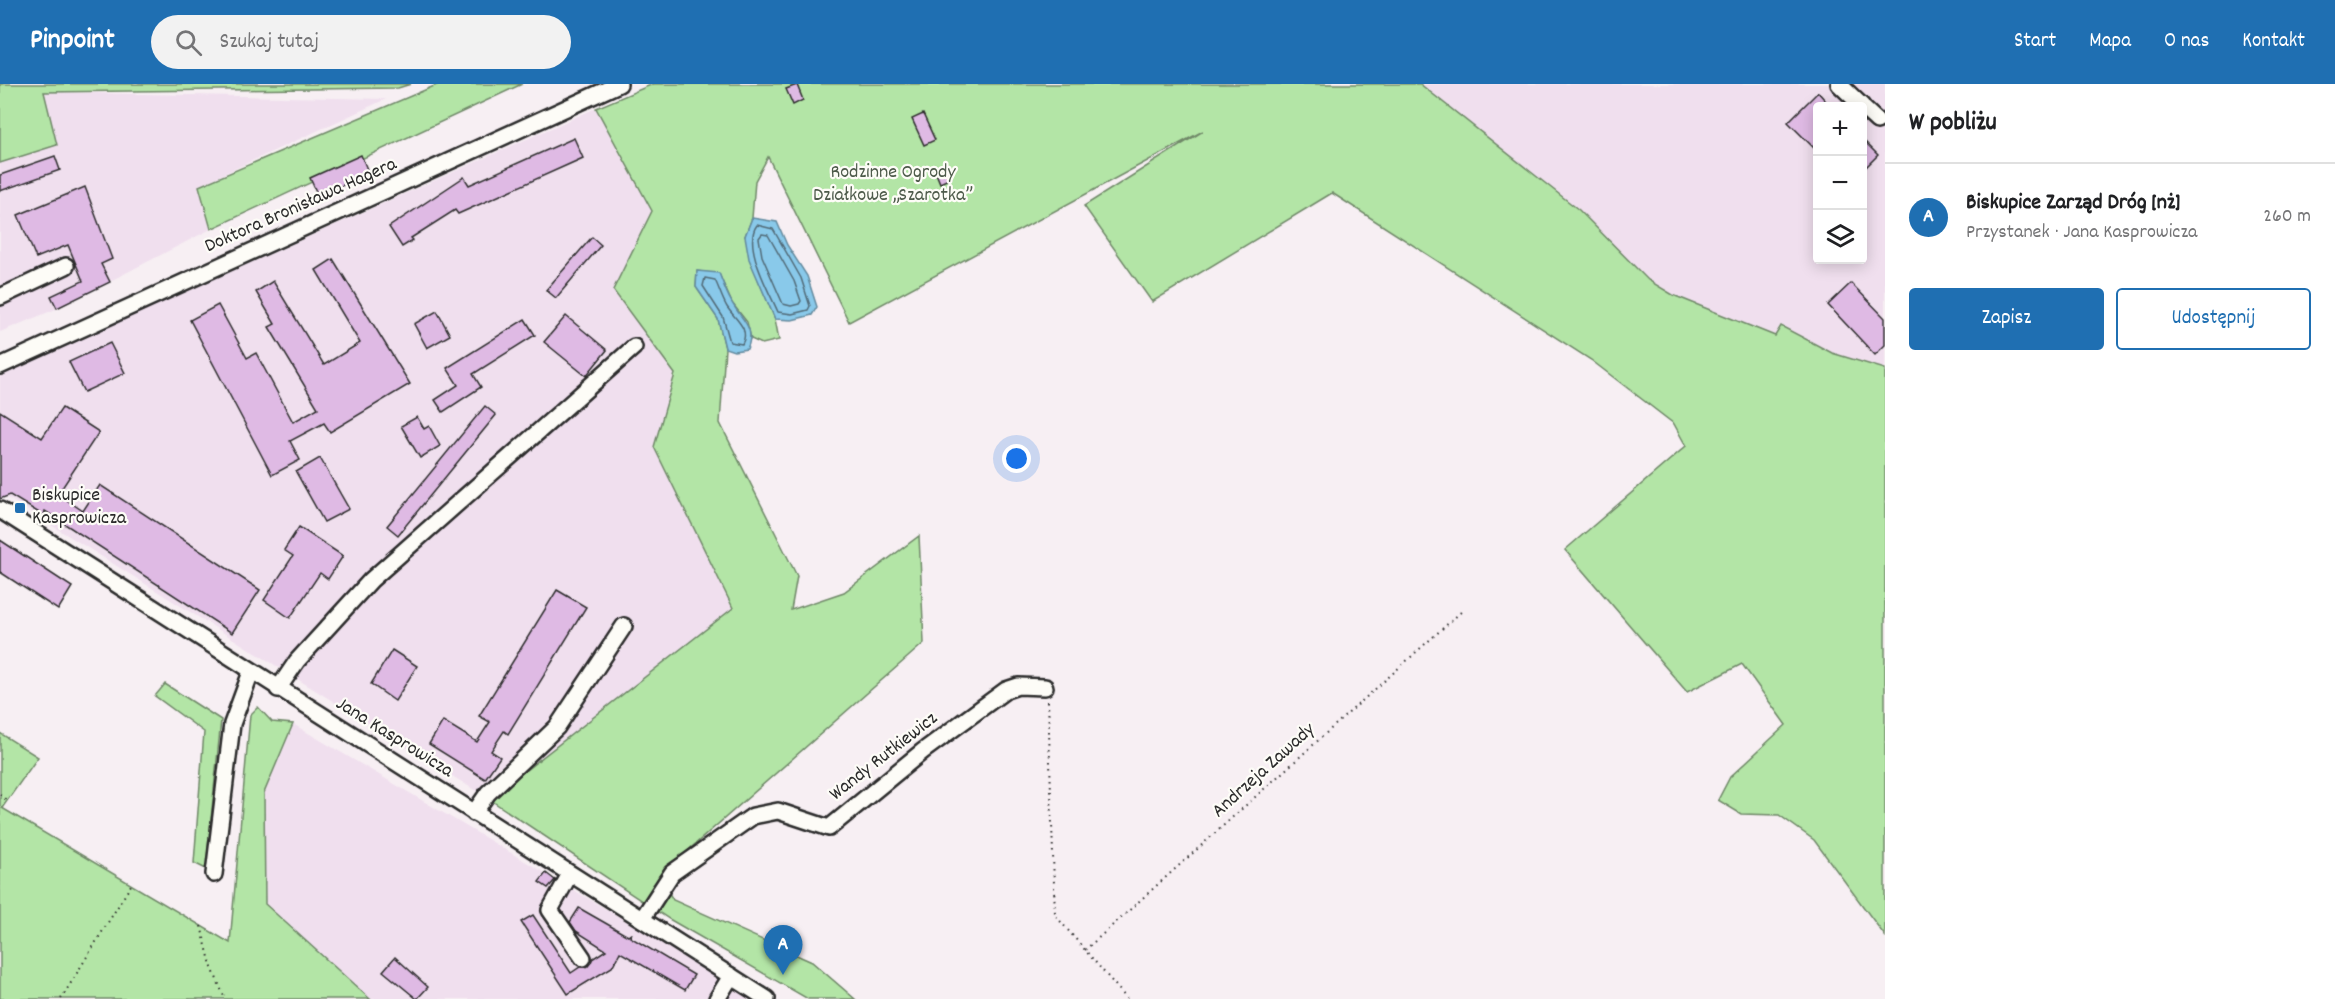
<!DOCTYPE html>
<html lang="pl">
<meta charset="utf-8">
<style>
:root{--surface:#fff;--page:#f2f2f2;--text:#202124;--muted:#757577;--line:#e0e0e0;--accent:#1f6fb2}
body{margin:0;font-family:Dekko,sans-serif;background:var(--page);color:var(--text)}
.controls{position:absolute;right:18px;top:18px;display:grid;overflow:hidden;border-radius:6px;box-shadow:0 3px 15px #0003}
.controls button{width:54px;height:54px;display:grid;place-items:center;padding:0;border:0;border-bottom:2px solid var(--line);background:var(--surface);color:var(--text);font:30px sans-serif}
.you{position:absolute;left:1017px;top:375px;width:21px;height:21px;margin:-15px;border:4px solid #fff;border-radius:50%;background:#1a73e8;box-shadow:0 0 0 9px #1a73e833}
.badge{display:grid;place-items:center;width:39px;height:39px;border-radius:50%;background:var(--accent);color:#fff;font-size:20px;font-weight:700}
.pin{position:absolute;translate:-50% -50px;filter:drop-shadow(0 2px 3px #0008)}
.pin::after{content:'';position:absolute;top:32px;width:21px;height:18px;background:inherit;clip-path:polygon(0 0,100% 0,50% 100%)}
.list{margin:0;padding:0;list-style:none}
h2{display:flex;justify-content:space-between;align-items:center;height:78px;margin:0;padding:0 24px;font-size:26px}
h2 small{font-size:20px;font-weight:400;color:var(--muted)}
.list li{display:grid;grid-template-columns:39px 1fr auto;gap:18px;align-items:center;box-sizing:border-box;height:108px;padding:0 24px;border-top:2px solid var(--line)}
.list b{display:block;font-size:22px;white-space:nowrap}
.list p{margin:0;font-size:20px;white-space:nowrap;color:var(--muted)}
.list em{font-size:20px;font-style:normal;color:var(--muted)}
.actions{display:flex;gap:12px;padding:18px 24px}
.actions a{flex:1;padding:14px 0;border:2px solid var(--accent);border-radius:6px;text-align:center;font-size:21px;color:var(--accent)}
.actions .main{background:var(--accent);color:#fff}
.icon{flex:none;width:33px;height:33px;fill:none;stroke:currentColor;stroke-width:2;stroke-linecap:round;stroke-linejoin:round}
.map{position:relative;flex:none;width:1885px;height:915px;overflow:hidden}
header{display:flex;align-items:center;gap:36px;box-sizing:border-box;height:84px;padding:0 30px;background:var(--accent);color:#fff}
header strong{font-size:28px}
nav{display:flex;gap:33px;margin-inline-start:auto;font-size:21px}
.search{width:420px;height:54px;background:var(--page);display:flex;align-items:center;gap:15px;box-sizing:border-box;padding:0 21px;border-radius:33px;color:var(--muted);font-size:22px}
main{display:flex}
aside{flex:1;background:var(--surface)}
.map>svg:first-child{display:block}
.built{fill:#f0dfee;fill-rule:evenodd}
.green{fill:#b3e5a6;stroke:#6f8868;stroke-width:1.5}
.water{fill:#89c9ea;stroke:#638a9e;stroke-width:1.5}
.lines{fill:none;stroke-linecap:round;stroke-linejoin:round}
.shore{stroke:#516a77;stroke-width:1.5}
.building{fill:#dfbae4;stroke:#2b2b2b;stroke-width:1.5}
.minor-casing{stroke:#2b2b2b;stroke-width:20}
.path{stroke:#2b2b2b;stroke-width:2;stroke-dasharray:1.5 4.5;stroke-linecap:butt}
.minor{stroke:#fdfcf7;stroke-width:15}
.poi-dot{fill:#1f6fb2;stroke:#fdfcf7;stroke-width:2}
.labels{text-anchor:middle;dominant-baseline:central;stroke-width:4.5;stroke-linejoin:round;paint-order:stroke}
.park-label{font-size:20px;fill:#4d5a4a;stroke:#fdfcf7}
.street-label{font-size:20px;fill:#2b2b2b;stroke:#fdfcf7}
.poi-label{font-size:20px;fill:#2b2b2b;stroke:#fdfcf7;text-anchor:start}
</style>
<header>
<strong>Pinpoint</strong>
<div class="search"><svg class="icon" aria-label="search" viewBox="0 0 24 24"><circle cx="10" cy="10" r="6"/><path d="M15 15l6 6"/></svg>Szukaj tutaj</div>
<nav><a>Start</a><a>Mapa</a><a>O nas</a><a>Kontakt</a></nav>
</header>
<main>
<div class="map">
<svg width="1885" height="915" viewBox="0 0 1885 915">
<rect width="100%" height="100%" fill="#f7eff3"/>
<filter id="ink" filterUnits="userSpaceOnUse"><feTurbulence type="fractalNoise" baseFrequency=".0167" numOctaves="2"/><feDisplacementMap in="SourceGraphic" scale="12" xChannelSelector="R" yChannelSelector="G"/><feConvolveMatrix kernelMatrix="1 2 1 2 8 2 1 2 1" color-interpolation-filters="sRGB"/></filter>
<g filter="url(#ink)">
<!-- built -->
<g class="built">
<path d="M1420 0H1885V285L1832 269 1782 242 1776 252 1673 211 1648 196 1579 126ZM1818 22H1862V176H1818Z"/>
<path d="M43 8 386 15 200 101 211 145 56 225 0 248V79L57 61Z"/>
<path d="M596 24 652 128 613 206 675 290 655 363 733 524 489 715 0 409V291Z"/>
<path d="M293 640 758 915H370L265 820 264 709Z"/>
</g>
<!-- green -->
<g class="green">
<path d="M0 0H411L398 4 44 8 57 61 0 79Z"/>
<path d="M439 0H522L211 145 199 102Z"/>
<path d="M653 0H1420L1579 126 1648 196 1673 211 1775 252 1781 242 1832 269 1885 285V852L1814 756 1779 731 1741 730 1718 716 1730 693 1786 641 1742 580 1687 608 1565 466 1686 362 1674 340 1591 276 1332 109 1152 218 1084 122 1203 47 849 238 768 73 755 97 752 134 745 152 758 195 775 235 779 256 762 260 751 255 747 238 732 219 719 190 697 187 696 203 718 235 725 264 720 339 797 492 791 526 844 508 919 452 924 559 659 792 673 816 812 878 855 915H808L669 835 489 715 733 524 654 363 675 290 613 206 652 127 596 24Z"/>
<path d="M165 600 221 636 206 785 194 779 204 648 155 612Z"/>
<path d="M258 623 272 638 293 640 264 709 265 820 370 915H0V649L38 673 2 724 230 859 250 631Z"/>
</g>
<!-- water -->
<g class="water">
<path d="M752 134 777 138 787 161 807 192 817 223 812 231 792 236 775 235 749 175 745 152Z"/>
<path d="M697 187 719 189C723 199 726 208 731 217 740 235 757 243 747 265L734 267 725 264 718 235 696 203Z"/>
</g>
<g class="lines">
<!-- shore -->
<g class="shore">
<path d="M757 141 773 145 801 194 810 222 808 226 792 230 778 228C769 207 742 161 757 141Z"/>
<path d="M762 150 768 151 794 197 801 217 799 220 791 222 783 220 762 172 759 154Z"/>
<path d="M705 194 715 196C719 204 722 215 727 223 734 234 751 245 742 260L730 258 723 233 703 202Z"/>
</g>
</g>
<!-- building -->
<g class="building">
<path d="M797 1 803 16 793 21 786 5Z"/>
<path d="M1818 8 1830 22H1818V68L1788 38Z"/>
<path d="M923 30 935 56 924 61 912 35Z"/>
<path d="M574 54 583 74 458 130 455 126 411 154 413 156 402 163 389 143 464 93 469 101Z"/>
<path d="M1863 56 1878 71 1863 86Z"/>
<path d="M361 71 369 90 318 112 310 94Z"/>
<path d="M55 72 60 86 0 107V91Z"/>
<path d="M946 84 951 94 940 99 936 89Z"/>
<path d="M85 103 112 175 101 180 110 198 57 224 51 212 83 197 68 161 36 174 18 131Z"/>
<path d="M592 153 601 161 556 214 546 206Z"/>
<path d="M333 175 410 300 330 348 324 339 290 357 300 376 272 391 190 236 218 221 247 274 256 269 293 338 318 324 269 243 275 240 256 208 273 197 324 281 360 259 316 186Z"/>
<path d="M1851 199 1885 234V261L1875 271 1828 221Z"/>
<path d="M437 227 450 251 427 264 414 240Z"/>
<path d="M566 232 607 266 586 292 544 258Z"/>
<path d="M525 235 535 251 473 290 481 303 443 328 435 316 458 301 447 284Z"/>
<path d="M110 259 125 289 84 308 69 278Z"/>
<path d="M485 322 496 331 398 451 387 442Z"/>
<path d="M62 324 99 348 58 410 83 427 100 401 260 506 232 549 45 427 44 432 10 411 0 415V327L42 354Z"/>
<path d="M417 333 424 345 429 342 440 362 420 374 401 342Z"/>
<path d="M320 374 349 425 324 438 296 388Z"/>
<path d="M299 443 343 472 328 495 320 489 290 534 264 516 293 472 284 466Z"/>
<path d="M0 456 72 503 58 526 0 488Z"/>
<path d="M557 506 586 523 508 650 504 647 491 667 500 673 485 695 429 660 443 637 477 658 490 638 479 632Z"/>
<path d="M392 566 417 582 395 617 371 600Z"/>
<path d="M546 789 555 796 548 804 539 798Z"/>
<path d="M579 824 628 852 632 849 630 853 694 891 685 906 620 868 612 883 568 910 521 838 533 831 571 889 580 883 588 882 592 875 606 866 576 847 570 838Z"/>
<path d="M395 873 428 903 417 915 383 887Z"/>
</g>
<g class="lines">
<!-- minor casing -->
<g class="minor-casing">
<g id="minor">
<path d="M1839 0 1862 22"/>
<path d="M1862 23 1877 37"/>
<path d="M0 213 66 182"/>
<path d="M0 282 619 0"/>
<path d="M0 426 767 915"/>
<path d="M278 605 297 577 371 496 634 263"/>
<path d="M474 729 488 709 557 643 624 542"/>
<path d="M214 790 232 640 251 588"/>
<path d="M570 790 550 826 583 874"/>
<path d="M642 835 672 789 753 732 778 727 829 744 923 667 1006 606 1018 602 1045 603"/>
<path d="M717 915 731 892"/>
</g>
</g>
<!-- path -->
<g class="path">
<path d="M1048 617 1055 831 1127 915"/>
<path d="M0 710 7 717"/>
<path d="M201 842 211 881 225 915"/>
<path d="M1085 866 1462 527"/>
<path d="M61 915 131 801"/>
</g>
<!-- minor -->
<use href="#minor" class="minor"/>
</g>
</g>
<!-- markers -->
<rect class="poi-dot" x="14" y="418" width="12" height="12" rx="3"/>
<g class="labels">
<!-- park labels -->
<g class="park-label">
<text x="893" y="89">Rodzinne Ogrody<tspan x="893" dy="23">Działkowe „Szarotka”</tspan></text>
</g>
<!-- street labels -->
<g class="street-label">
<text transform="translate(301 122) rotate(-24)">Doktora Bronisława Hagera</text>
<text transform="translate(394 654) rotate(32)">Jana Kasprowicza</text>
<text transform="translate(884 673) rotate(-38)">Wandy Rutkiewicz</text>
<text transform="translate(1264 687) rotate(-42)">Andrzeja Zawady</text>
</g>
<!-- poi labels -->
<g class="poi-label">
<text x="32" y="412">Biskupice<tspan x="32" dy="23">Kasprowicza</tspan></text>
</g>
</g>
</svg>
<div class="controls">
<button>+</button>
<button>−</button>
<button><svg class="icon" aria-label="layers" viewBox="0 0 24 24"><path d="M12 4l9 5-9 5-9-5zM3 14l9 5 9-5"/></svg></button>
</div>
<div class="you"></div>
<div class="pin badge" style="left:783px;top:891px">A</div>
</div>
<aside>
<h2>W pobliżu<small></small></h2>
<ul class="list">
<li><span class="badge">A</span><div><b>Biskupice Zarząd Dróg [nż]</b><p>Przystanek · Jana Kasprowicza</p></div><em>260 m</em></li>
</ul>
<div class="actions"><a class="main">Zapisz</a><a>Udostępnij</a></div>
</aside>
</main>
